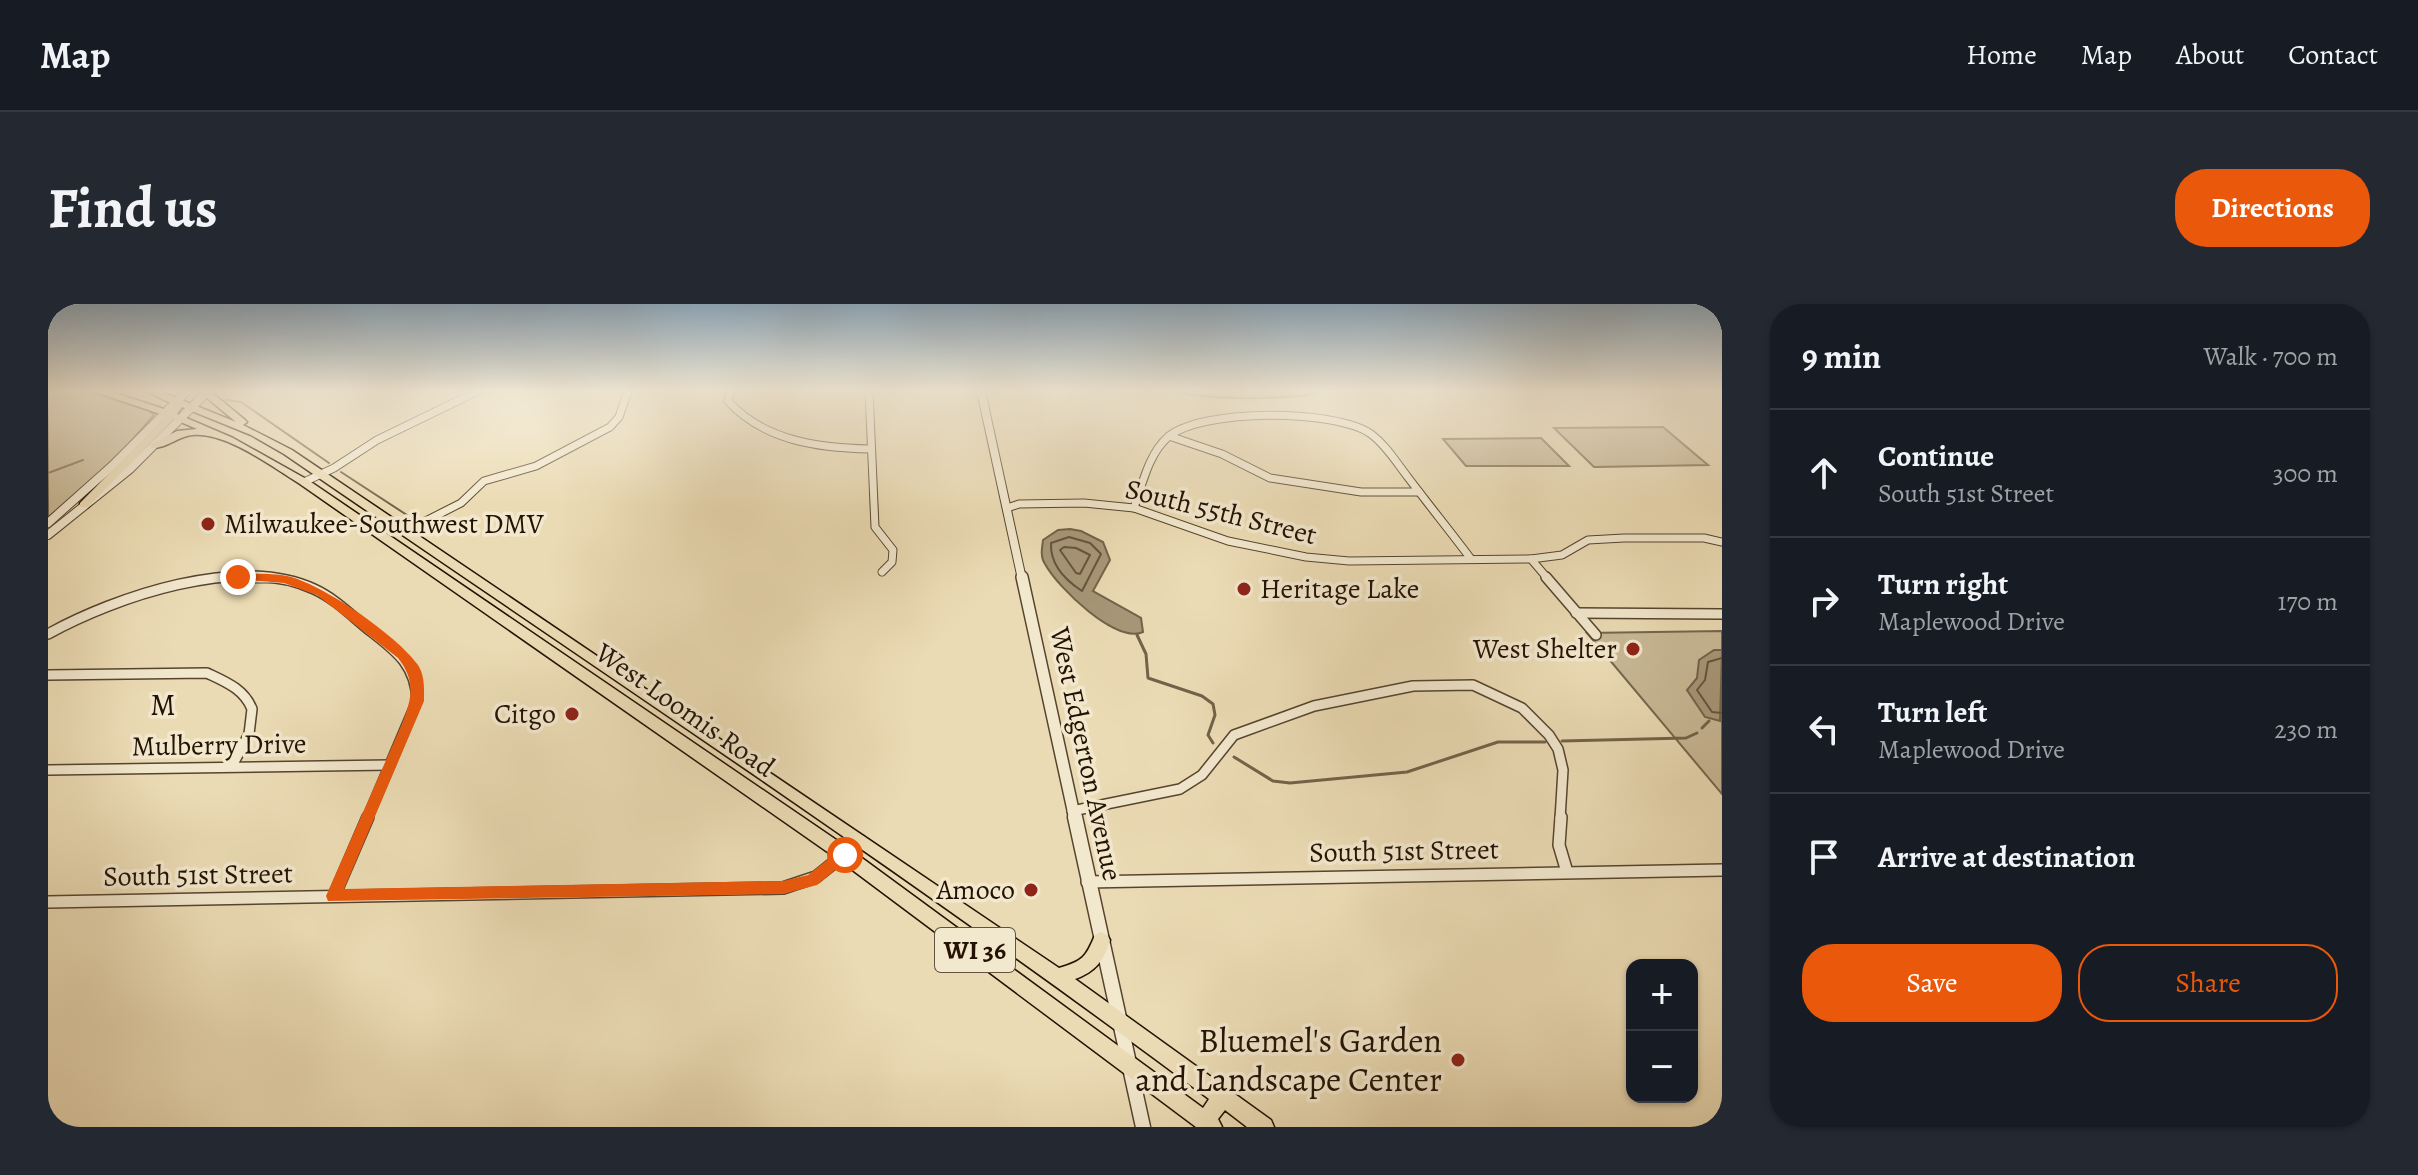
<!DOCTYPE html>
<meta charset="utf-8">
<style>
:root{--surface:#171b24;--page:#242831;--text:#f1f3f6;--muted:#9ea1a6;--line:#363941;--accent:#ea580c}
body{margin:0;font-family:Alegreya,serif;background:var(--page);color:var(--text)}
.controls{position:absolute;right:24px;bottom:24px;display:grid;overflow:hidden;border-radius:16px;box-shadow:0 2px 6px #0004}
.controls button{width:72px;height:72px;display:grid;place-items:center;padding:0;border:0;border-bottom:2px solid var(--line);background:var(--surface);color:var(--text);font:40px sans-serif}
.stop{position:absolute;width:24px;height:24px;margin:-18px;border:6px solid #ea580c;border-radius:50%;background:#fff}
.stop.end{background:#ea580c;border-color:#fff;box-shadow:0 2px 8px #0008}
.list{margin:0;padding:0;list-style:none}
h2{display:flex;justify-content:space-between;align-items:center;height:104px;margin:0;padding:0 32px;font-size:34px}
h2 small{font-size:26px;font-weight:400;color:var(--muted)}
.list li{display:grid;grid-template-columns:52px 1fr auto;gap:24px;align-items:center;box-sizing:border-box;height:128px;padding:0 32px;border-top:2px solid var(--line)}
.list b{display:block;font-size:30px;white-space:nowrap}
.list p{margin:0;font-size:26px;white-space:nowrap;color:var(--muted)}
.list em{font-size:26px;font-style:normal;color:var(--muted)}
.actions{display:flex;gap:16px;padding:24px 32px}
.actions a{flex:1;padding:18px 0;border:2px solid var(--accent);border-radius:32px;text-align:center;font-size:28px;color:var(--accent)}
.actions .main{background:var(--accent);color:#fff}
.icon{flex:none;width:44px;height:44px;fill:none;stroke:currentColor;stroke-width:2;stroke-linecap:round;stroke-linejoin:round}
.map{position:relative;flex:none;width:1674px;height:823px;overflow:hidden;border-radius:32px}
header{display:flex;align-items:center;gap:48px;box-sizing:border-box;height:112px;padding:0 40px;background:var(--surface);border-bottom:2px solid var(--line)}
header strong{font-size:38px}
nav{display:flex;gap:44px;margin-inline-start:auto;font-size:28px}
.intro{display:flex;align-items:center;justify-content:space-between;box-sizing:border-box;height:192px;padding:0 48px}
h1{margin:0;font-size:56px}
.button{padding:20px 36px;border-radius:32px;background:var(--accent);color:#fff;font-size:28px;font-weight:700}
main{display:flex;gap:48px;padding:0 48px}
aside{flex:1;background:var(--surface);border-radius:32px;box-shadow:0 2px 6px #0004}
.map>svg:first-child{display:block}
.green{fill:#c9b996;stroke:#76664c;stroke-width:2}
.water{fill:#a79778;stroke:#736249;stroke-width:2}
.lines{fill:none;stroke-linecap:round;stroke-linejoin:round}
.shore{stroke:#66543e;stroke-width:2}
.stream-far1{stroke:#736249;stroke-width:2}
.stream{stroke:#736249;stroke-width:3}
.minor-far2-casing{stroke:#56442f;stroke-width:9}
.minor-far1-casing{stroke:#56442f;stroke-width:12}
.minor-casing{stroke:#56442f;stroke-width:14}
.tertiary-far2-casing{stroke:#56442f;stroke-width:10}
.tertiary-far1-casing{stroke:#56442f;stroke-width:14}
.tertiary-casing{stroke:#56442f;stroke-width:17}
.primary-casing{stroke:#241203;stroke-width:3}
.minor-far2{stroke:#f2e8ce;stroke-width:7}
.minor-far1{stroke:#f2e8ce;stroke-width:9}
.minor{stroke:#f2e8ce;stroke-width:11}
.tertiary-far2{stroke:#f2e8ce;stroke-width:8}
.tertiary-far1{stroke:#f2e8ce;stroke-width:11}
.tertiary{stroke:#f2e8ce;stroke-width:14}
.primary{fill:#ebdbb4;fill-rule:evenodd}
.route{fill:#ea580c}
.poi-dot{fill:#8f2418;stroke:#f2e8ce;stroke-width:3}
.labels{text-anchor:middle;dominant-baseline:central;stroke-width:7;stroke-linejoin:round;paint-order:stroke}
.shield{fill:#f2e8ce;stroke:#625240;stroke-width:2}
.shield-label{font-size:26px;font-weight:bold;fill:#241203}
.street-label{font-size:28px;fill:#241203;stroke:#f2e8ce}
.poi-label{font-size:28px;fill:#241203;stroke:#f2e8ce;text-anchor:end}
.neighbourhood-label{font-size:30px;letter-spacing:2px;fill:#241203;stroke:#f2e8ce}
.near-poi-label{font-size:34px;fill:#241203;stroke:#f2e8ce;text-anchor:end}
</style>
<header>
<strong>Map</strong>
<nav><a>Home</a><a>Map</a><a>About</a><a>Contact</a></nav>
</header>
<div class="intro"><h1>Find us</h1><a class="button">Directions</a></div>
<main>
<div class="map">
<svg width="1674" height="823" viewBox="0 0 1674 823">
<rect width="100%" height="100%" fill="#ebdbb4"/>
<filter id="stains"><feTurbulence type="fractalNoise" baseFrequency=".0025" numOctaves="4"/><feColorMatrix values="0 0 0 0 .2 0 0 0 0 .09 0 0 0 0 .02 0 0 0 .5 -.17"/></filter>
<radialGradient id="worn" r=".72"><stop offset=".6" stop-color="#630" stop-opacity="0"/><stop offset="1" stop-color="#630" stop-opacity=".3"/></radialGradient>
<!-- green -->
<g class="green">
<path d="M0 87H36L101 106 106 111 73 149 0 216Z"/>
<path d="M1126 87H1274C1248 97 1153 96 1126 87Z"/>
<path d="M1615 123 1660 161 1546 163 1506 124Z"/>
<path d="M1493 134 1521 162H1418L1395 135Z"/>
<path d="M1674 327V490L1539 329Z"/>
</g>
<!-- water -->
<g class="water">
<path d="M1022 225 1033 227 1055 238 1062 256 1045 287 1093 314 1095 328C1068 340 1010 284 997 260 992 253 994 244 995 236L1010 226Z"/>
<path d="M1666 346H1674L1672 417 1657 413 1639 386 1649 374 1651 356Z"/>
</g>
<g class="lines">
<!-- shore -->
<g class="shore">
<path d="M1021 233 1042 239 1053 250 1034 287C1017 276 1002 260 1003 239Z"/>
<path d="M1016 243 1028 244 1042 251 1032 270 1028 269 1012 246Z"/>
<path d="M1674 354 1660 358 1657 376 1649 386 1664 408 1674 409"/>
</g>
<!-- stream-far1 -->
<g class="stream-far1">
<path d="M178 96 193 98 281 159"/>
<path d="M293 168 365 215"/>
<path d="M0 169 35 156"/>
</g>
<!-- stream -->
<g class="stream">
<path d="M1089 331 1098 350 1100 374 1154 392 1165 400 1167 411 1160 431 1165 439"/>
<path d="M1654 424 1661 417"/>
<path d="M1514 437 1638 434 1649 429"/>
<path d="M1186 453 1225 477 1242 479 1359 468 1450 438H1497"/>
</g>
<!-- minor-far2 casing -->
<g class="minor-far2-casing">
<g id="minor-far2">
<path d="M682 87 680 97C716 137 771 144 822 145"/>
<path d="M821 87 827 223 845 246 844 258 834 268"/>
<path d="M1121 132 1174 150 1222 174 1313 188H1371"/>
<path d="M256 178 286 164 329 136 430 87"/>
<path d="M959 204 971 200 1036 199 1086 204 1180 237 1258 253 1301 257 1483 255 1514 251 1540 236 1576 234H1656L1674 238"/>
<path d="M1086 204C1094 181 1101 149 1120 133 1154 104 1288 105 1323 130 1338 141 1348 158 1359 172 1380 200 1402 227 1423 255"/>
<path d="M358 227 413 199 436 177 488 162 562 123 571 113 580 87"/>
<path d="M1483 255 1500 275"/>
<path d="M177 275H229"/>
</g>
</g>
<!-- minor-far1 casing -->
<g class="minor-far1-casing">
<g id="minor-far1">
<path d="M1498 273 1548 331"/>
<path d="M1528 309 1674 310"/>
<path d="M0 330C67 293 191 250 266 285 286 294 303 311 320 325 347 346 368 360 369 397L319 515"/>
<path d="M0 371 159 369C178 378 196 385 204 405L201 430 184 462"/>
<path d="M0 466 342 461"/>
<path d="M1024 507 1132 485 1154 471 1186 431 1266 402 1365 382 1425 381 1474 404 1501 431 1510 445 1515 466 1512 515"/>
</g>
</g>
<!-- minor casing -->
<g class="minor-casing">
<g id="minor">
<path d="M1513 513 1511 541 1519 568"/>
<path d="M1039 578 1674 566"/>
<path d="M286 592 320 513"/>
<path d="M0 598 735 584 768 573 813 537"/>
</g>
</g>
<!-- tertiary-far2 casing -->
<g class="tertiary-far2-casing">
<g id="tertiary-far2">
<path d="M933 87 974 275"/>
<path d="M0 219 64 162 139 87"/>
<path d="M0 231 82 165 160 87"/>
</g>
</g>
<!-- tertiary-far1 casing -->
<g class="tertiary-far1-casing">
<path id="tertiary-far1" d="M974 273 1027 515"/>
</g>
<!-- tertiary casing -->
<g class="tertiary-casing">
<path id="tertiary" d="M1027 513 1095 823"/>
</g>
<!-- primary casing -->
<g class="primary-casing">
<path id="primary" d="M45 87H61L122 107 127 101 97 87H111L188 118 153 89 162 87 197 116 199 118 195 121 244 146 1011 664C1035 657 1038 653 1047 631L1053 628 1059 631 1062 636C1056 657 1047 668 1027 675L1223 816 1226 823H1199L1177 806 1170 815 1174 823H1148L791 556 252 180C223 162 178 128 145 131 130 132 118 145 103 144V140L129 127 149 125 126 115 40 203H32V199L118 112ZM134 103 203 131 236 150C546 363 860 570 1161 795L1155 804 803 546 260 176 185 134 129 110Z"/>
</g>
<!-- minor-far2 -->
<use href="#minor-far2" class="minor-far2"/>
<!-- minor-far1 -->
<use href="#minor-far1" class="minor-far1"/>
<!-- minor -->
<use href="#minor" class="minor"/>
<!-- tertiary-far2 -->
<use href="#tertiary-far2" class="tertiary-far2"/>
<!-- tertiary-far1 -->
<use href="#tertiary-far1" class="tertiary-far1"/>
<!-- tertiary -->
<use href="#tertiary" class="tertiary"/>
<!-- primary -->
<use href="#primary" class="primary"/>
</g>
<!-- sky -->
<linearGradient id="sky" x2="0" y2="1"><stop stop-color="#8ea8bb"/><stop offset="0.43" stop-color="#f6efdd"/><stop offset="1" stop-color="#f6efdd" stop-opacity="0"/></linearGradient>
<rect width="1674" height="202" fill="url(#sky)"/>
<!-- route -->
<path class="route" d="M190 270C206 270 223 269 239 272 273 279 350 332 370 361 377 372 376 384 376 397L296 585 735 577 760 571 792 546H802L805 551 769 581 735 590 280 597 278 592 354 420C364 394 368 377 350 354L269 291 236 279 186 275 184 273Z"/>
<!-- markers -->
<g class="poi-dot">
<circle cx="160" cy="220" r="8"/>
<circle cx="1196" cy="285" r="8"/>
<circle cx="1585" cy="345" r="8"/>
<circle cx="524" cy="410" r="8"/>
<circle cx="983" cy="586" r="8"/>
<circle cx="1410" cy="756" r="8"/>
</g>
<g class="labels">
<!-- shield labels -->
<rect class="shield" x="887" y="624" width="80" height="44" rx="6"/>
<g class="shield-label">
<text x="927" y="646">WI 36</text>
</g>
<!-- street labels -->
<g class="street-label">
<text transform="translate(1173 208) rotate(14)">South 55th Street</text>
<text transform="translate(637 406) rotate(35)">West Loomis Road</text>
<text transform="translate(171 441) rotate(-1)">Mulberry Drive</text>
<text transform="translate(1038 450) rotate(78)">West Edgerton Avenue</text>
<text transform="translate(1356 547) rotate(-1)">South 51st Street</text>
<text transform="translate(150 571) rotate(-1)">South 51st Street</text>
</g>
<!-- poi labels -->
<g class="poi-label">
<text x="176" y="220" text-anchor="start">Milwaukee-Southwest DMV</text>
<text x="1212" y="285" text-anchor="start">Heritage Lake</text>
<text x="1569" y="345">West Shelter</text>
<text x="508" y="410">Citgo</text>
<text x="967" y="586">Amoco</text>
</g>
<!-- neighbourhood labels -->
<g class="neighbourhood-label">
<text x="116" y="401">M</text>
</g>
<!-- near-poi labels -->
<g class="near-poi-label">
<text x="1394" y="736">Bluemel's Garden<tspan x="1394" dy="39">and Landscape Center</tspan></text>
</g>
</g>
<rect width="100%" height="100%" filter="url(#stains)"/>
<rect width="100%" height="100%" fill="url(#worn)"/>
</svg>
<div class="controls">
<button>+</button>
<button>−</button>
</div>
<div class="stop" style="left:797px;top:551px"></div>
<div class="stop end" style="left:190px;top:273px"></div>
</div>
<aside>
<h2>9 min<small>Walk · 700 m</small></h2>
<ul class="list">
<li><svg class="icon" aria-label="ahead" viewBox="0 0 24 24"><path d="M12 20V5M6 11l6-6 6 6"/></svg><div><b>Continue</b><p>South 51st Street</p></div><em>300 m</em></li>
<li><svg class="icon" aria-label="right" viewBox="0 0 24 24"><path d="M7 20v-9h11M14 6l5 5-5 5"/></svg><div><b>Turn right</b><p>Maplewood Drive</p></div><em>170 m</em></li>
<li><svg class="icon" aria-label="left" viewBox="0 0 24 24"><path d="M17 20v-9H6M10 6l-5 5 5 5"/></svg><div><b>Turn left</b><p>Maplewood Drive</p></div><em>230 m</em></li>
<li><svg class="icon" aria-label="arrive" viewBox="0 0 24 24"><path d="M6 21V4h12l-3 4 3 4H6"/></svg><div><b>Arrive at destination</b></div></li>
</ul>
<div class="actions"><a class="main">Save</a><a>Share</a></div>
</aside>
</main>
